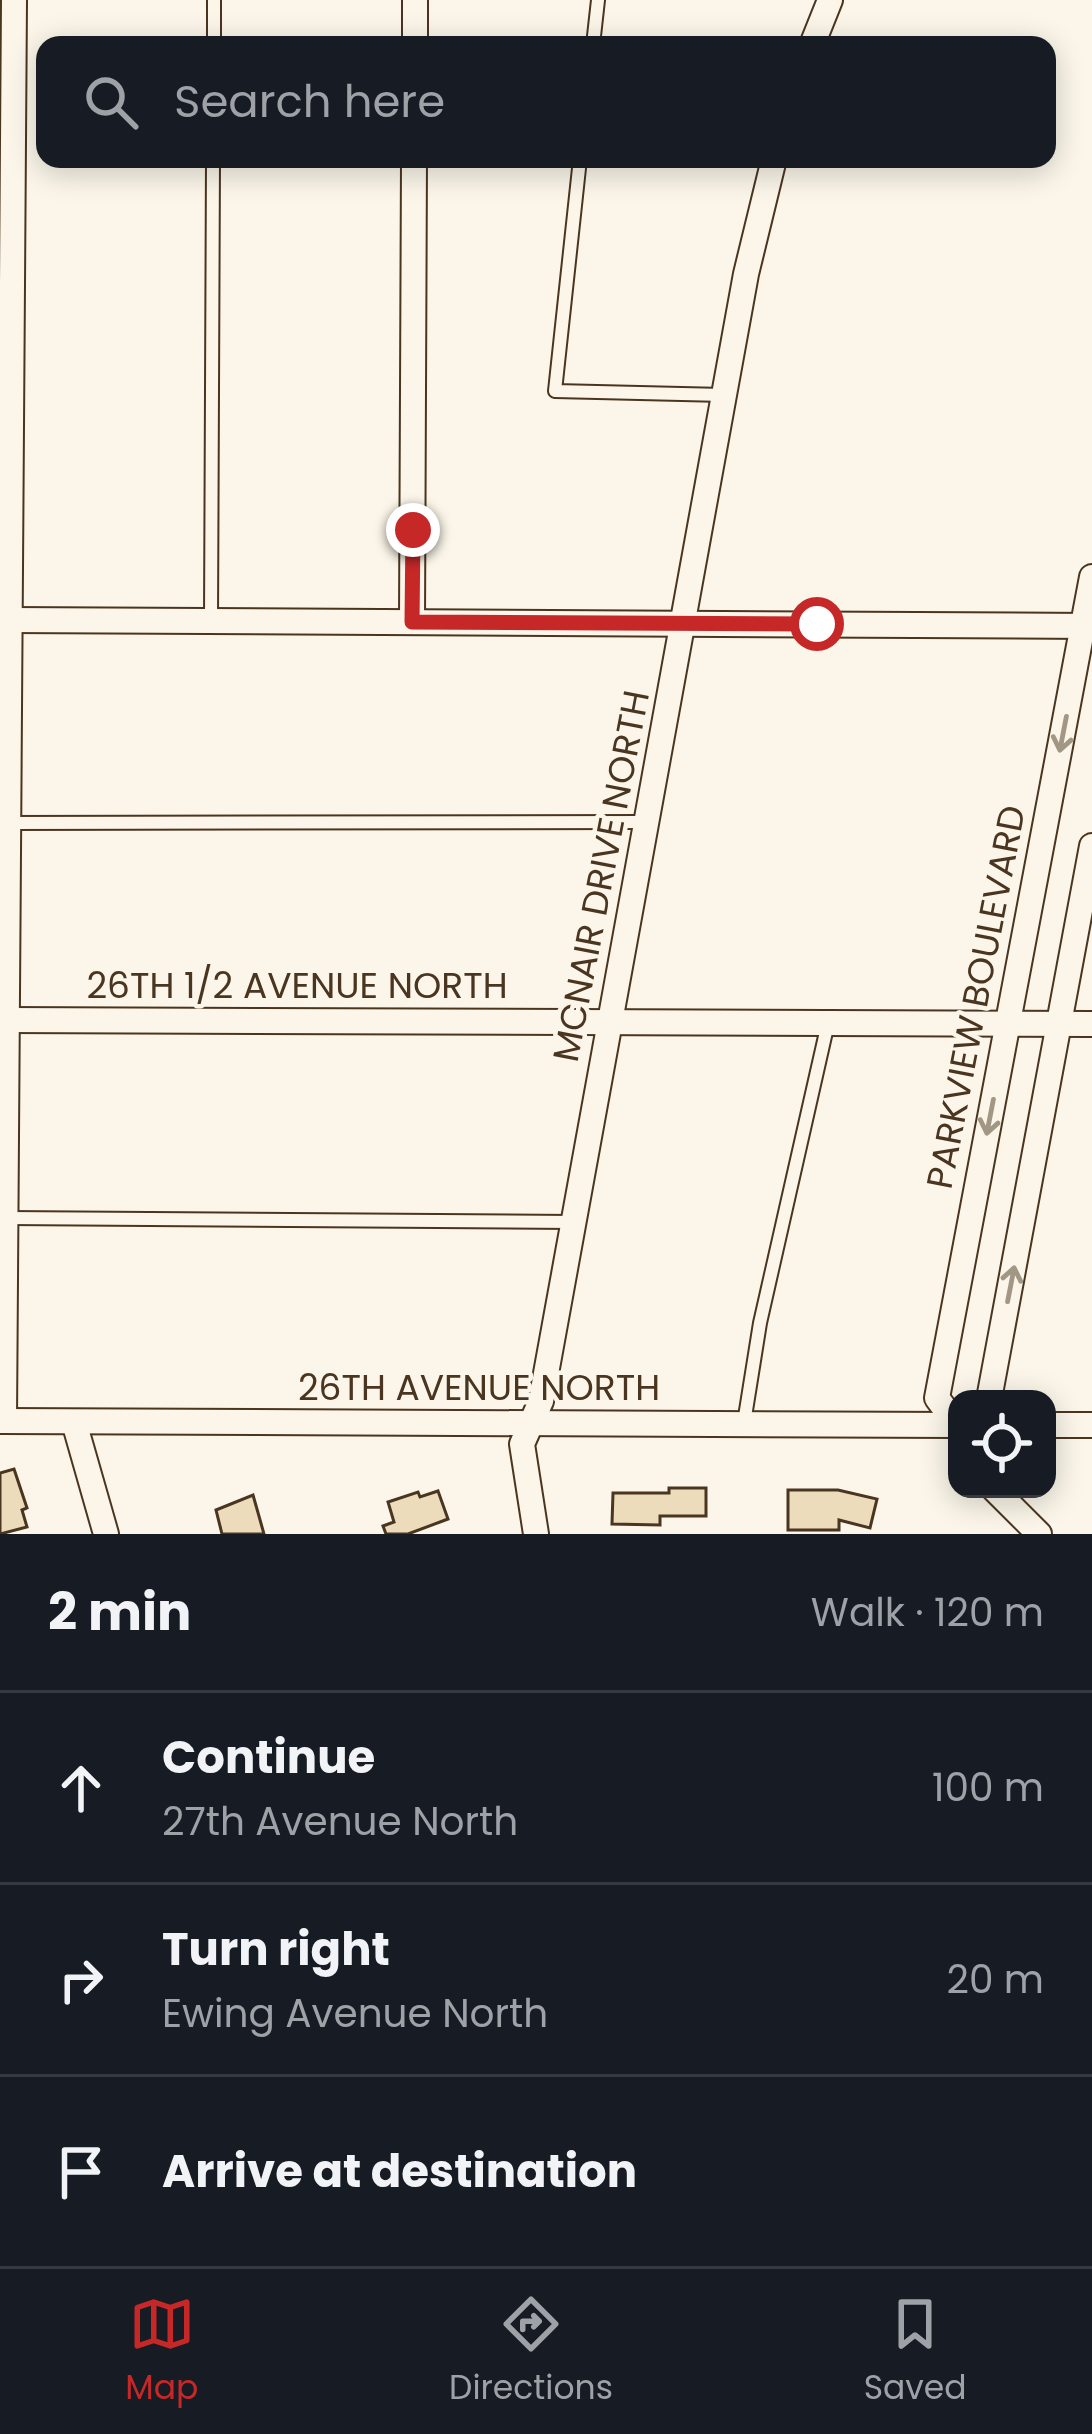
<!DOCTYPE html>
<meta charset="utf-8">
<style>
:root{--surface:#171b24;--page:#20242c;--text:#f1f3f6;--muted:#9ea1a6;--line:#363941;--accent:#c62828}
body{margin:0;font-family:Poppins,sans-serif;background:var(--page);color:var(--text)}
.controls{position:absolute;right:36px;bottom:36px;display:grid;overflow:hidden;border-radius:24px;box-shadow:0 6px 30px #0003}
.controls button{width:108px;height:108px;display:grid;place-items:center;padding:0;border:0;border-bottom:3px solid var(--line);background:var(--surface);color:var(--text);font:60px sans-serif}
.stop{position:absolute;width:36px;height:36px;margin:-27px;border:9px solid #c62828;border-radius:50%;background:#fff}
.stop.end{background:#c62828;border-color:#fff;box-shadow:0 3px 12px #0008}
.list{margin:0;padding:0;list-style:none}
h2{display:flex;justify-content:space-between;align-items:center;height:156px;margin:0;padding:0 48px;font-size:51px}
h2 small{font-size:39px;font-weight:400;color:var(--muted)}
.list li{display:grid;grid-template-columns:78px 1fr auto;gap:36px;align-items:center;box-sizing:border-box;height:192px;padding:0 48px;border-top:3px solid var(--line)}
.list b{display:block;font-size:45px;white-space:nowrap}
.list p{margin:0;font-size:39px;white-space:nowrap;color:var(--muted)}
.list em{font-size:39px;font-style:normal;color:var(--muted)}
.icon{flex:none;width:66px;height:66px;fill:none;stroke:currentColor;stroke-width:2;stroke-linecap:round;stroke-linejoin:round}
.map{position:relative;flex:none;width:1092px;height:1534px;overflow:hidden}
.search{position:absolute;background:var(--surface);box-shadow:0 6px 30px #0003;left:36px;right:36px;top:36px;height:132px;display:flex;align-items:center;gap:30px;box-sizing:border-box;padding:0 42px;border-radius:24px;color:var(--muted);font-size:45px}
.sheet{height:732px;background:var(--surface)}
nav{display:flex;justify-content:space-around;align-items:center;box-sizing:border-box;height:168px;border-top:3px solid var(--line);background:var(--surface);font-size:33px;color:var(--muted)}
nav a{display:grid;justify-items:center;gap:6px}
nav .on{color:var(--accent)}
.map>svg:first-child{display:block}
.building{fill:#ecdcbc;stroke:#4a3520;stroke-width:3}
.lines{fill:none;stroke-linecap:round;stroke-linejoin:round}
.lane-casing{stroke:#4a3520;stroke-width:16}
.street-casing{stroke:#4a3520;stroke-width:28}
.lane{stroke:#fbf6e9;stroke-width:12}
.street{stroke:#fbf6e9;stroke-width:24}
.oneway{stroke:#a29684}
.route{stroke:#c62828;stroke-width:15}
.labels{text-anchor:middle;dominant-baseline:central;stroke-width:9;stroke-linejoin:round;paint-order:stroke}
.street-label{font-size:36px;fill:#4a3520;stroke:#fbf6e9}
</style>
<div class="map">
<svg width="1092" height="1534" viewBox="0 0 1092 1534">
<rect width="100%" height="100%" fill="#fbf6e9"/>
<!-- building -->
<g class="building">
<path d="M14 1469 27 1508 22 1510 27 1527 0 1534V1473Z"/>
<path d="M669 1488H706V1516H660V1525L612 1524 613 1493H669Z"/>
<path d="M788 1490H838L877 1499 870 1528 839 1520V1530H788Z"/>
<path d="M438 1491 448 1519 408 1534H386L383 1526 394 1522 388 1502 418 1492 420 1497Z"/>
<path d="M253 1495 264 1534H222L216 1510Z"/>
</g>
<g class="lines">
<!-- lane casing -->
<g class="lane-casing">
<g id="lane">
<path d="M214 45V0"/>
<path d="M593 45 598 0"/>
<path d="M580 159 555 391 724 395"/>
<path d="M211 621 213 159"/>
<path d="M8 823 648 822"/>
<path d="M6 1218 573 1222"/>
<path d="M744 1423 760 1323 828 1023"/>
</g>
</g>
<!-- street casing -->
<g class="street-casing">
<g id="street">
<path d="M415 45V0"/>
<path d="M812 45 830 0"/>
<path d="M8 620 1092 626"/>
<path d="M412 622 414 159"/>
<path d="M6 1020 1092 1024"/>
<path d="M989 1399 1092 846"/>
<path d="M0 1421 957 1425"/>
<path d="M4 1421 14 0"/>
<path d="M74 1422 106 1534"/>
<path d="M957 1425 937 1398 1092 577"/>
<path d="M1047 1425H1092"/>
<path d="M994 1489 1039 1534"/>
<path d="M536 1534 522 1444 541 1401 746 274 774 159"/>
</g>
</g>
<!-- lane -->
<use href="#lane" class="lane"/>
<!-- street -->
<use href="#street" class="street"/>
</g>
<!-- one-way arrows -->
<defs><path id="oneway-shaft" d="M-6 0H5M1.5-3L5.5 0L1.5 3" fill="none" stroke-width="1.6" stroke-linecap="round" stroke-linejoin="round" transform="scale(3)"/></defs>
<g class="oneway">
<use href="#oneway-shaft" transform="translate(1063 734) rotate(101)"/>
<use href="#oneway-shaft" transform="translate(990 1117) rotate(101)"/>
<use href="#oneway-shaft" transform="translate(1011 1284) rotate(-79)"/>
</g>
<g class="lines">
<!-- route -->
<path class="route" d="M413 530 412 622 817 624"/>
</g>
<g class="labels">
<!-- street labels -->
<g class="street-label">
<text transform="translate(601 876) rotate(-79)">MCNAIR DRIVE NORTH</text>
<text x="297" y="985">26TH 1/2 AVENUE NORTH</text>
<text transform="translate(976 997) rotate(-79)">PARKVIEW BOULEVARD</text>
<text x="479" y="1387">26TH AVENUE NORTH</text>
</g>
</g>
</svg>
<div class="controls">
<button><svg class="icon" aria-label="locate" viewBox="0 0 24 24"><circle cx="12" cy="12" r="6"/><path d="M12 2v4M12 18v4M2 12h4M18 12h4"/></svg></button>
</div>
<div class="stop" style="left:817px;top:624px"></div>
<div class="stop end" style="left:413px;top:530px"></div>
<div class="search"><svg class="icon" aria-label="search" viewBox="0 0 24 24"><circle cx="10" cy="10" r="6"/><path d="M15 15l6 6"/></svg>Search here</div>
</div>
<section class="sheet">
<h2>2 min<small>Walk · 120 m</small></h2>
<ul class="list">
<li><svg class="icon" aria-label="ahead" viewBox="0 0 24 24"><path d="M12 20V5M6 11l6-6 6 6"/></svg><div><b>Continue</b><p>27th Avenue North</p></div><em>100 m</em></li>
<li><svg class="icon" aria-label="right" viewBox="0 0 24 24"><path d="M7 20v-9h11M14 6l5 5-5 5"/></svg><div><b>Turn right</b><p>Ewing Avenue North</p></div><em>20 m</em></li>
<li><svg class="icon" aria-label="arrive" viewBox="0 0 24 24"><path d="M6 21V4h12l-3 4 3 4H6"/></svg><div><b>Arrive at destination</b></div></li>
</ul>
</section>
<nav>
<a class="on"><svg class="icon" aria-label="map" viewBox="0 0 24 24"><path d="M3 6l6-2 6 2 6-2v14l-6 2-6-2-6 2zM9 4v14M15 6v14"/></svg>Map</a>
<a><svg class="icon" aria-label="directions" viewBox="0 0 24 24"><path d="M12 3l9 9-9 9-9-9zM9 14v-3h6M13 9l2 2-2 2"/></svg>Directions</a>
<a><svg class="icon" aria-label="saved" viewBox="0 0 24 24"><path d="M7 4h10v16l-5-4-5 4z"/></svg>Saved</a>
</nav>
